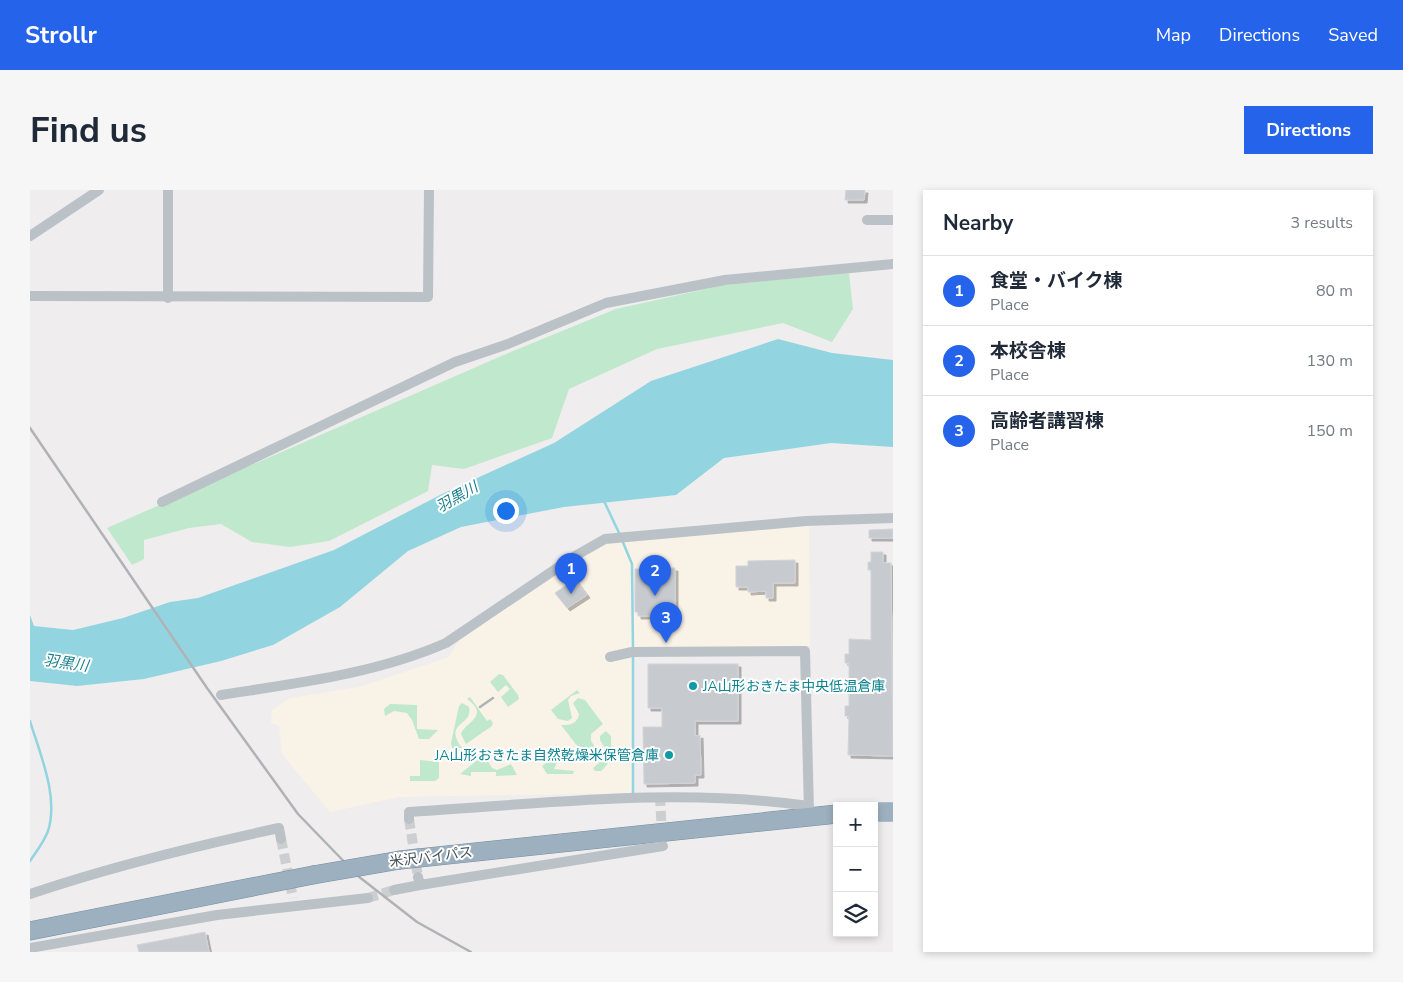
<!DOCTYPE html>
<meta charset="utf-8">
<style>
:root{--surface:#fff;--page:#f6f6f7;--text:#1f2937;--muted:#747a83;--line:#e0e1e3;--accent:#2563eb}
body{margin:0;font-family:"Nunito Sans","Noto Sans JP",sans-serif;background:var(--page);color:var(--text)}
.controls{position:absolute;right:15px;bottom:15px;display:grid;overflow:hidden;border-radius:0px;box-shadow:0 2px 8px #0003}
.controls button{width:45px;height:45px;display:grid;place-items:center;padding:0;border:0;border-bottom:1px solid var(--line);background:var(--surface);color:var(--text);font:25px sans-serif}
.you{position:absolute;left:475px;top:320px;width:18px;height:18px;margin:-12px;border:4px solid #fff;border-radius:50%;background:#1a73e8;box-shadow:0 0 0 8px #1a73e833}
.badge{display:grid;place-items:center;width:32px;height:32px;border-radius:50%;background:var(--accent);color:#fff;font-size:16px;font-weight:700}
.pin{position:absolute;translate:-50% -41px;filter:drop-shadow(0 1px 2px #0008)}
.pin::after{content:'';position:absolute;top:26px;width:18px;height:15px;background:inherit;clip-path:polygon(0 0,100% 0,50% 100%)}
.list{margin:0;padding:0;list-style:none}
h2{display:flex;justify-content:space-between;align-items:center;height:65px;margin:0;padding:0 20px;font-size:21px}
h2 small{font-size:16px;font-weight:400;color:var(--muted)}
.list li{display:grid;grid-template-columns:32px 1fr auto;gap:15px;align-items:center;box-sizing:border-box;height:70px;padding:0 20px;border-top:1px solid var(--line)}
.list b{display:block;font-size:19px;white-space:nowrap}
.list p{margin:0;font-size:16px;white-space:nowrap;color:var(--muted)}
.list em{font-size:16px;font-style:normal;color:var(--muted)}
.icon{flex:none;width:28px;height:28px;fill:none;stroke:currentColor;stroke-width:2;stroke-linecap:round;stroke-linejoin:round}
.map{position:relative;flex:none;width:863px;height:762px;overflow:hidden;border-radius:0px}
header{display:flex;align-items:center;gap:30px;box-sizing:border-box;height:70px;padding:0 25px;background:var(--accent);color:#fff}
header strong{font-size:24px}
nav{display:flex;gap:28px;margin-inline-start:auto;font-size:18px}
.intro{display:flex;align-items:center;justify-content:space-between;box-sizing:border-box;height:120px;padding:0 30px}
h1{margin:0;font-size:35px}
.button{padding:12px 22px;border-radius:0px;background:var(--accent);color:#fff;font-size:18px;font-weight:700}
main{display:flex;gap:30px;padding:0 30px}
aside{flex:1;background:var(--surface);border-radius:0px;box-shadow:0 2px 8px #0003}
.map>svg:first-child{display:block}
.commercial{fill:#f9f2e7}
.green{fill:#c0e8cc}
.water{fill:#92d5e0}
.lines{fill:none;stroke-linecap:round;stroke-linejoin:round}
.stream{stroke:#92d5e0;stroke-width:2.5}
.building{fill:#c7cacf;stroke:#d1d4d7;filter:url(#shadow)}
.minor-tunnel{stroke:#cdcecf;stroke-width:10;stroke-dasharray:10 5;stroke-linecap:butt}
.trunk-casing{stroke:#758ea1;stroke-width:19}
.minor{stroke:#bac2c7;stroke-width:10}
.trunk{stroke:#9cb0bf;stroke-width:18}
.rail{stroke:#b0b3b6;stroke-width:2.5}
.trunk-bridge-casing{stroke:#758ea1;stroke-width:19;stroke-linecap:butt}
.trunk-bridge{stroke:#9cb0bf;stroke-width:18}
.culture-dot{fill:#0f9aa8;stroke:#fff;stroke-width:2}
.labels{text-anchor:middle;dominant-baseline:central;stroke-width:4;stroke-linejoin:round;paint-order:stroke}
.culture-label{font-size:14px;fill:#0d838f;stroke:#fff;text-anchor:start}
.street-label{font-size:14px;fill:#475157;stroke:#fff}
.water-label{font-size:15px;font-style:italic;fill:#1c7e8d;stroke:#fff}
</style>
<header>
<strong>Strollr</strong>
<nav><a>Map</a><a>Directions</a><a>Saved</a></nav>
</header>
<div class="intro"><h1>Find us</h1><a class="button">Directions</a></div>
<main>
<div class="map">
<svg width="863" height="762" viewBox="0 0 863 762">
<defs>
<filter id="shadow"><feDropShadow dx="3" dy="3" stdDeviation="0" flood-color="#0004"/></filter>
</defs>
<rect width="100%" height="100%" fill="#efeded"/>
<!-- commercial -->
<path class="commercial" d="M779 336 780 456 602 460V603L369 607 300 622 252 564 249 536 241 533 242 520 260 508 329 497 419 467 431 447 574 352 673 343V349L674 343Z"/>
<!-- green -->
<g class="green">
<path d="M819 83 823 119 802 152 753 133 627 159 539 199 522 248 434 279 402 275 398 301 299 351 260 357 222 352 191 334 159 338 114 350V369L102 375 77 338 483 161 586 119 694 95Z"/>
<path d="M469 484 473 485 488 505 489 509 478 517 471 507 480 499 476 495 468 502 460 492Z"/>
<path d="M547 500 550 503 541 506 538 510 542 528 538 531 528 529 521 520Z"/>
<path d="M440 507 457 531 460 529 463 533 462 536 436 554 431 544C435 532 461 526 437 509Z"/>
<path d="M548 508 555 510 573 534 561 544V551L569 563 559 571 531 535C539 535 547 535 549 524L543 513Z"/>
<path d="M432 513 439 517C443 537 413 531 432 558H422L421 553 429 516Z"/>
<path d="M360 514 387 515V539L408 540 399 549H389L382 530 377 523 364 521 355 526 354 519Z"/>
<path d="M576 541 581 546C581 561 583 571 571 581H565L563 578 579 564 570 550V546Z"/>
<path d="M532 562 524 579 544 581 543 584H517L512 576Z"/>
<path d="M451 567 456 568 462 578 467 580 481 574 487 585 466 586V582H441V586L430 584Z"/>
<path d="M390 570 409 572V588L405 591H380V586H390Z"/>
</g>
<!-- water -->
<path class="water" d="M748 149 802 163 863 170V257L801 253 694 268 646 305 534 317 431 337 378 361 310 417 243 455 191 471 114 489 47 496 0 491V425L4 436 43 440 93 428 140 412 168 408 304 360 412 304 524 253 621 191Z"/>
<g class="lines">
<!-- stream -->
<g class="stream">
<path d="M574 311 590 345"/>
<path d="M592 350 602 374 603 460"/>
<path d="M0 531C10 564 29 607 18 641 14 652 6 662 0 671"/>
<path d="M603 605V466"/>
</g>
</g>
<!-- building -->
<g class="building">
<path d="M816 0H835L834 10H815Z"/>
<path d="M863 339V348H839V340Z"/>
<path d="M841 362H853V373H861L863 566 818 565 819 526H815V516H819V473H815V464H819V449L841 450V380H838V372H841Z"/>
<path d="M765 370V393H743V408H736V401L718 402V397H706V376H718V371Z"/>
<path d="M628 378H645V435L627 434V426H608V422H605V379H628Z"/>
<path d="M545 389 557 405 537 418 525 403Z"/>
<path d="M618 474H708V531H665V546L670 545 671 585H665V593L614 594 613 537H632V518H618Z"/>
<path d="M175 742 179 762H109L107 755Z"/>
</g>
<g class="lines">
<!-- minor-tunnel -->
<g class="minor-tunnel">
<path d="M630 606 632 645"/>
<path d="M379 629 388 687"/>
<path d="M251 649 263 708"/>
<path d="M338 708 364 700"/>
</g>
<!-- trunk casing -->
<g class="trunk-casing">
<g id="trunk">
<path d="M844 622H863"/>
<path d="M370 670 807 624"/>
<path d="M0 741 283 685"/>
</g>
</g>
<!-- minor -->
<g class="minor">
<path d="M837 30H863"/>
<path d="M0 46 69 0"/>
<path d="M0 106 398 107 399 0"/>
<path d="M138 108V0"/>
<path d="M132 312 425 172 478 154 576 113 695 90 863 74"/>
<path d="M580 467 602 462 775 461 779 622"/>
<path d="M191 505C267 493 345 484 416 453L545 366 575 349 776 331 863 328"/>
<path d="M379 629V622C512 614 647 597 779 616"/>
<path d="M388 687 390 695 633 656"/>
<path d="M364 700 390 695"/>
<path d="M0 704C82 676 165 656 249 638L251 649"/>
<path d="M0 758 187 725 338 708"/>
</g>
<!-- trunk -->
<use href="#trunk" class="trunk"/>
<!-- rail -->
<g class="rail">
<path d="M0 238 177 498 268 624 328 686 387 732 441 762"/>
<path d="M450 517 463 508"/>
</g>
<!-- trunk-bridge casing -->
<g class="trunk-bridge-casing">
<path id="trunk-bridge" d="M283 685 370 670"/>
</g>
<!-- trunk-bridge -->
<use href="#trunk-bridge" class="trunk-bridge"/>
</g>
<!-- markers -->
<g class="culture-dot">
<circle cx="663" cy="496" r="5"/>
<circle cx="639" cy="565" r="5"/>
</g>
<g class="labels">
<!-- culture labels -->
<g class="culture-label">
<text x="673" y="496">JA山形おきたま中央低温倉庫</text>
<text x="629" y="565" text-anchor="end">JA山形おきたま自然乾燥米保管倉庫</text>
</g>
<!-- street labels -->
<g class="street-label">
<text transform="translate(401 667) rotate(-7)">米沢バイパス</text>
</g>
<!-- water labels -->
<g class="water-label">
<text transform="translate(427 307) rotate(-30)">羽黒川</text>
<text transform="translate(36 473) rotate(8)">羽黒川</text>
</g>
</g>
</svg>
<div class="controls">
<button>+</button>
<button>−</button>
<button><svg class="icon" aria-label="layers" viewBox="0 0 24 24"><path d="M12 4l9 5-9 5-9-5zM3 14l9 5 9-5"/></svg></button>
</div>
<div class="you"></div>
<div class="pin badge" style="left:541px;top:404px">1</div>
<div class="pin badge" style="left:625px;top:406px">2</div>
<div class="pin badge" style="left:636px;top:453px">3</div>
</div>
<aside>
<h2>Nearby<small>3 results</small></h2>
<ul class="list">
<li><span class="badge">1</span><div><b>食堂・バイク棟</b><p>Place</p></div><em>80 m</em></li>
<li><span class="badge">2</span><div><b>本校舎棟</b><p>Place</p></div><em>130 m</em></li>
<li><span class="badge">3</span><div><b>高齢者講習棟</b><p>Place</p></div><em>150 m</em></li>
</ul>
</aside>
</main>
